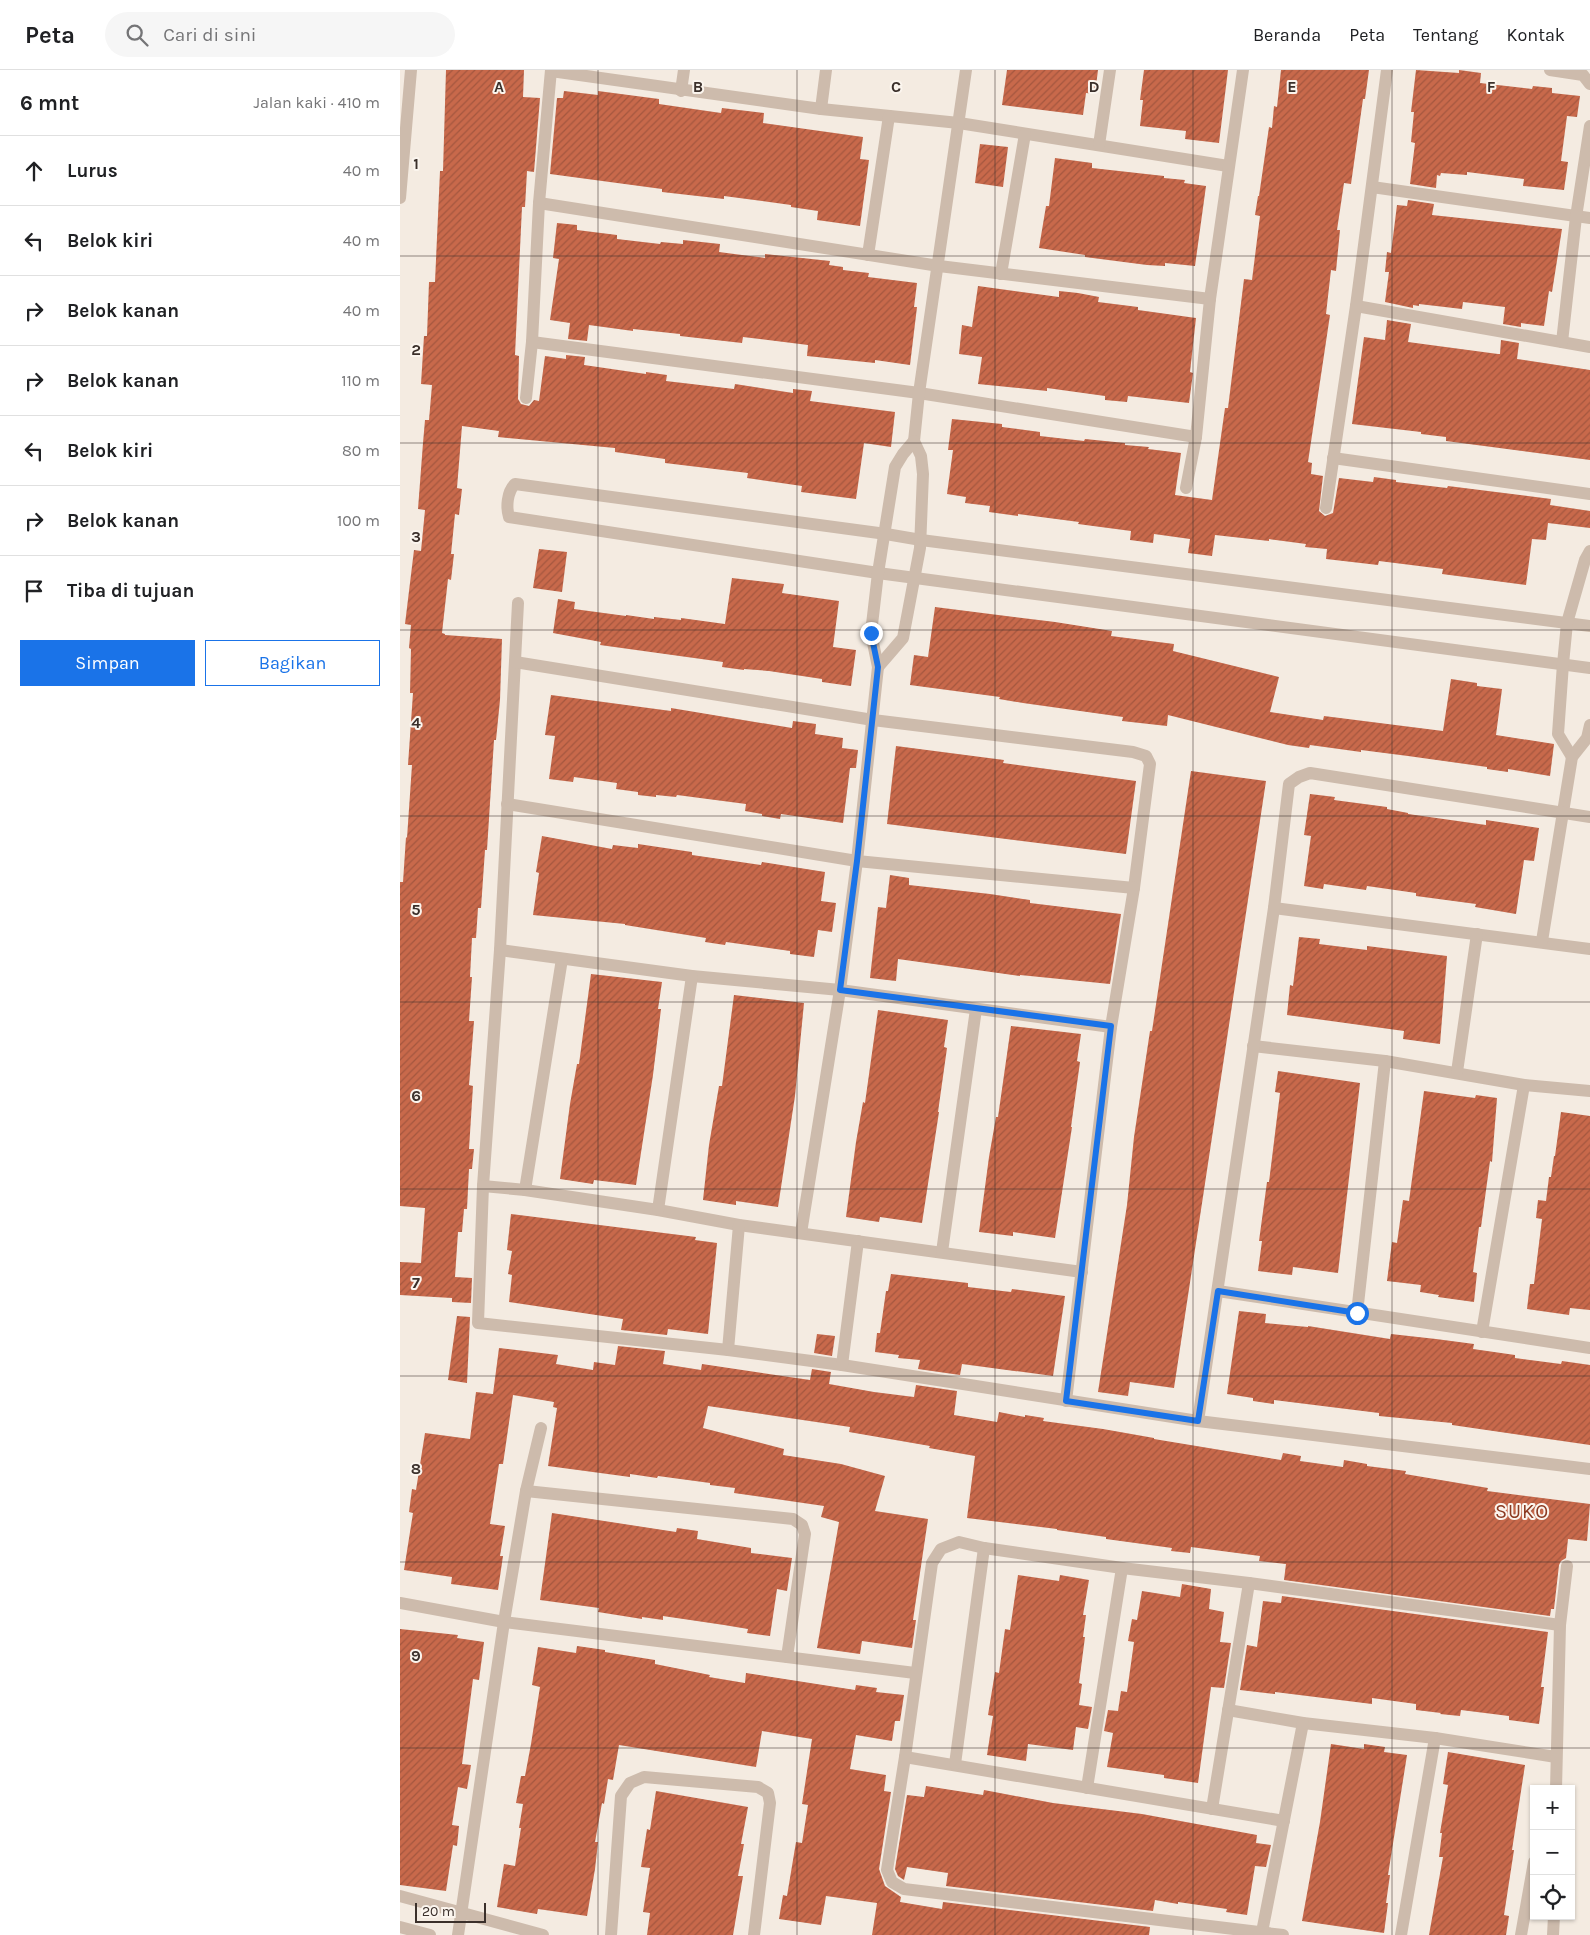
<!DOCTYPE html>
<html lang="id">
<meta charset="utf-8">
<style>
:root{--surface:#fff;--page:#f6f6f6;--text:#202124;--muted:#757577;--line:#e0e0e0;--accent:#1a73e8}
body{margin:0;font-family:Karla,sans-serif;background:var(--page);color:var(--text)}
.controls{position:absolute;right:15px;bottom:15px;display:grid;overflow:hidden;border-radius:0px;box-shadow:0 1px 4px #0004}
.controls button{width:45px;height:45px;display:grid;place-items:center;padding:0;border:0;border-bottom:1px solid var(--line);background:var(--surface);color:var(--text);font:25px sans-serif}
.scale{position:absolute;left:15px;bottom:12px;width:71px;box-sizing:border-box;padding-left:5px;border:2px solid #3b302b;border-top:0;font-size:14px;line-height:18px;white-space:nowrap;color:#3b302b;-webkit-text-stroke:4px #fbf5ee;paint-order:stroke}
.stop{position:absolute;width:15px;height:15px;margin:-11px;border:4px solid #1a73e8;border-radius:50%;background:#fff}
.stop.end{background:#1a73e8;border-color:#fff;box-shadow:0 1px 5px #0008}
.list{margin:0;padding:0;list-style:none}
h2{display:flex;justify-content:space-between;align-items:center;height:65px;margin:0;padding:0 20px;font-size:21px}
h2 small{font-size:16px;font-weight:400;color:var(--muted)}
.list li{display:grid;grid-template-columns:32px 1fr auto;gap:15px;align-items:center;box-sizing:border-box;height:70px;padding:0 20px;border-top:1px solid var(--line)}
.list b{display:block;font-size:19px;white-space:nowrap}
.list em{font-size:16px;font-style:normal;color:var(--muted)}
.actions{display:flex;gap:10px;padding:15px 20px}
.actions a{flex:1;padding:11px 0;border:1px solid var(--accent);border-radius:0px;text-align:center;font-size:18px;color:var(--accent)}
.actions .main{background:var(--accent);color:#fff}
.icon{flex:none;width:28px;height:28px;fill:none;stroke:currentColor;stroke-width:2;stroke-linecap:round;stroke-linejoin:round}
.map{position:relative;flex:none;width:1190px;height:1865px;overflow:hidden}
header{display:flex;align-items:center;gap:30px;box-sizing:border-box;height:70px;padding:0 25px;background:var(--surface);border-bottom:1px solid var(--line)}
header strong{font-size:24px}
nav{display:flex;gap:28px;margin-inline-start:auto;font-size:18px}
.search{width:350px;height:45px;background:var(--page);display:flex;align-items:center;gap:12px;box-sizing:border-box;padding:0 18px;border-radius:28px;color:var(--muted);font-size:19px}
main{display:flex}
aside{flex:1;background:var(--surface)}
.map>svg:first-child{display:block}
.building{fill:url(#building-hatch)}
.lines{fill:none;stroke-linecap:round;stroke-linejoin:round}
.minor{stroke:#cdbbac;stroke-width:12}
.route{stroke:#1a73e8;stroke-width:6}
.grid{fill:none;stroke:#3b302b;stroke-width:1;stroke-opacity:0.55}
.labels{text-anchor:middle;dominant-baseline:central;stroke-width:4;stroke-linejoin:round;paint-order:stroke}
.quarter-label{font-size:20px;letter-spacing:1px;fill:#8c3b22;stroke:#fbf5ee}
.grid-label{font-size:16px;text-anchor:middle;font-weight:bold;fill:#3b302b;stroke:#fbf5ee;stroke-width:4;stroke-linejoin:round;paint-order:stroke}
</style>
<header>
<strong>Peta</strong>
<div class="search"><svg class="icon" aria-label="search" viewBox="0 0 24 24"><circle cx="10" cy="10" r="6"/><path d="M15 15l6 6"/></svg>Cari di sini</div>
<nav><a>Beranda</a><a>Peta</a><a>Tentang</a><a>Kontak</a></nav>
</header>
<main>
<aside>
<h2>6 mnt<small>Jalan kaki · 410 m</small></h2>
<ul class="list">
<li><svg class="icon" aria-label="ahead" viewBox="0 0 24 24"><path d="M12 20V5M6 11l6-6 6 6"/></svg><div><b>Lurus</b></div><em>40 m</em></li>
<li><svg class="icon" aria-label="left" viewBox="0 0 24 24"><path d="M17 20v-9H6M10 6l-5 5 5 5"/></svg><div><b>Belok kiri</b></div><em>40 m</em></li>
<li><svg class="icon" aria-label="right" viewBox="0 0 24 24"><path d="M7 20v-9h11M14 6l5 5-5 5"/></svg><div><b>Belok kanan</b></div><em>40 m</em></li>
<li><svg class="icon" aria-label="right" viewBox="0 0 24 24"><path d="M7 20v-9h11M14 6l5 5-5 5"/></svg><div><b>Belok kanan</b></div><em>110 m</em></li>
<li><svg class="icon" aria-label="left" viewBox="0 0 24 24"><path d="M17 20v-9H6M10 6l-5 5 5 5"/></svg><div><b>Belok kiri</b></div><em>80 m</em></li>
<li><svg class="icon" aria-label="right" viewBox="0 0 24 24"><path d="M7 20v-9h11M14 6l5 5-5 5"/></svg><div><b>Belok kanan</b></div><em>100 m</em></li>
<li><svg class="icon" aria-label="arrive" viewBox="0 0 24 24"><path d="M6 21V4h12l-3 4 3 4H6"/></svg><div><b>Tiba di tujuan</b></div></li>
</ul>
<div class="actions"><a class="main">Simpan</a><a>Bagikan</a></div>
</aside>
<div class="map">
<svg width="1190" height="1865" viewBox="0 0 1190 1865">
<defs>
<pattern id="building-hatch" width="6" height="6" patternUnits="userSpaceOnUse" patternTransform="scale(1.25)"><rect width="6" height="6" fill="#c8694b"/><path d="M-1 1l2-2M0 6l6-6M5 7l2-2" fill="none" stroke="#a4573f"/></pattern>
</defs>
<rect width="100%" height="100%" fill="#f4ebe1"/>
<!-- building -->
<g class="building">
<path d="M46 0H124L123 27 140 28 134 102 127 101 125 137H122L115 285 119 286 118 329 121 334 129 336 134 330 139 331 145 286 166 289V285L185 287 184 295 246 304V302L267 305 266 311 334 319 335 314 393 323V319L412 321 410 331 495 342 491 377 464 373 456 429 401 422 402 416 347 408 348 403 265 393V389L215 382V378L98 367 99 361 62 356 57 418 62 419 59 445 55 444 51 484H54L51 510 48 509 42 563 45 564V565L102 569 100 630 96 670H94L87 780H85L81 838H78L76 868H72L70 907H72L69 951H74L69 1015 73 1016 69 1079H74L72 1099H69L67 1139H64L62 1162H58L55 1207 72 1208 71 1233 52 1232V1228L0 1225V1192L21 1193 25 1138 0 1136V812H3L6 767 7 768 12 695H8L13 623H10L11 579 9 578 11 555 5 554 14 480 21 481 25 440 18 439 23 373 25 350H29L32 315 21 314 24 266H27L29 212H35L40 101H43Z"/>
<path d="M607 0H698L695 24 686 23 683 45 602 35Z"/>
<path d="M744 0H828L819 73 785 69 786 61 740 56 743 30H740Z"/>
<path d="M881 0H969L965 29H963L951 114 944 113 937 160H940L936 201 931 200 926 244 930 245 908 392 912 393 911 404 923 406 919 441 925 446 933 443 939 408 973 412 974 407 996 410V412L1047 418 1048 416 1151 429 1150 435 1190 441V458L1148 453 1146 470 1132 469 1126 515 1042 504 1043 499 979 491 978 495 926 489 927 479 905 477 906 474 869 469V471L815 465 812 486 788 483 790 469 754 464 753 473 730 470 731 461 678 454 679 452 618 444V446L589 442 590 436 565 433 566 427 547 424 553 380H548L552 349 602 354V357L640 362V366L684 371 685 369 725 373V375L749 377 748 379 781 383 775 425 812 430 825 338H828L844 209 852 210 860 146 855 145 858 126H859L869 57 872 58 874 36 877 37Z"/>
<path d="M1016 0 1059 3V0L1081 3 1080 13 1132 19 1133 16 1152 18V23L1180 26 1177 47 1167 46 1161 91 1168 92 1164 120 1123 116 1124 109 1067 102V105L1041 103 1040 106 1037 105 1036 118 1010 114 1015 73 1011 72 1014 42H1011Z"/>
<path d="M164 21 198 25V21L259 29V34L321 43 322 38 364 43 363 53 463 67 460 89 469 90 460 156 417 150 418 141 391 137V135L324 126V129L262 122V119L150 104 157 28H163Z"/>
<path d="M580 74 608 77 603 117 575 113Z"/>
<path d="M655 88 692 93V98L764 106V108L785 110 784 113 806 116 795 196 765 193V196L747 195 685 187V185L639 178 646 136H649Z"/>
<path d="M1008 130 1034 134 1032 145 1162 159 1152 222 1149 221 1144 256 1121 253V257L1103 254 1105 237 1063 232 1062 239 1019 234V236L1013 235V238L985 232 989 202H985L987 182 991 183 997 135 1007 136Z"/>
<path d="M157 153 177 155V160L217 165V169L260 174 261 172 283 174V170L320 174 319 182 365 188V184L430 191 429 195 443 197V200L469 203 468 207 517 213 514 237H517L510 295 475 290V293L407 286 408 275 343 267 342 273 280 266V264L233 259V261L189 255 187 271 168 269 170 253 150 250 159 189 153 188Z"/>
<path d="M578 216 659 227V221L678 223 699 227 698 232 738 237V240L796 248 790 302 793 303 789 333 728 326 727 332 705 330V326L647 318V321L578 314 582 287 559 284 562 255 572 257Z"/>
<path d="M987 250 1011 254 1008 272 1098 284H1100L1101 270 1119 273 1117 289 1190 300V390L1046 371V367L1021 364V362L952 354 964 267 985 270Z"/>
<path d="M139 479 167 482 162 522 133 518Z"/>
<path d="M332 508 384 514 382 523 439 531 433 577 456 580 451 616 422 612V609L369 601 344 599V600L322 597 323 592 200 575 201 572 153 563 158 529 175 532 174 539 226 546V545L254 549V547L281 550V548L325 554Z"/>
<path d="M535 537 655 552 712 561 711 566 774 574 773 581 879 607 870 642 923 650 924 646 1043 661 1051 609 1077 613V616L1102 619 1096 665 1154 674 1150 706 1108 699V702L1087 699V697L1008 686 961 680V682L910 675 909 678 888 675 768 645 767 656 722 651 723 647 623 633 599 629 600 627 510 615 514 585 528 587Z"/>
<path d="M151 625 271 641V638L289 641 392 658 393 651 416 654 415 664 443 668 442 678 458 680 456 698H450L443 753 381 744 380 749 362 746V744L345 741 346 734 277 725 276 727 256 725V727L238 725V722L216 719 217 713 174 707 173 712 149 709 155 666 145 665Z"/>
<path d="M496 676 604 690 603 693 736 711 726 784 487 754Z"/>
<path d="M791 701 866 711 774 1318 730 1312 728 1326 698 1322 727 1135 734 1067 750 961H752Z"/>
<path d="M910 724 935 727 934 730 987 737V739L1008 743V744L1086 755V750L1139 758 1134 791 1124 790 1116 844 1075 837 1076 834 1016 826V823L967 816 966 820 924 814 923 819 904 816 911 766 904 765Z"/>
<path d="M142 766 212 779 213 775 238 778V774L292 782V785L361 795 362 792 425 802 421 831 436 833 432 862 418 860 414 887 390 884V881L326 872 325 875 305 872 306 868 225 855V854L133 845 139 803 136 802Z"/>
<path d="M490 805 509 808V815L590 824 630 830V833L721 844 710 914 620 905V906L498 889 496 911 470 908 478 837 486 838Z"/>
<path d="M899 867 920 869 919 874 967 880V876L1047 886 1040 974 1003 969 1004 961 887 945 890 915 893 916Z"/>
<path d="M191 904 262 912 258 939H261L253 1005 236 1115 194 1110 193 1114 160 1109 170 1034 177 994H179Z"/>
<path d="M334 925 404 933 395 1026 378 1137 336 1131V1135L303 1130 309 1075 319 1016H322Z"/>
<path d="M478 940 548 950 544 977 547 978 538 1042H539L522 1153 480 1147 479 1152 446 1147 456 1072 463 1032 465 1033Z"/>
<path d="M611 956 681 964 677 991 680 992 671 1057H672L655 1168 613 1162V1166L579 1162 589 1087 596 1047H598Z"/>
<path d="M878 1001 960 1013 938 1203 893 1197 892 1205 858 1201 862 1171H859L867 1112H869L880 1023 875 1022Z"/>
<path d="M1024 1021 1075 1028 1076 1025 1097 1028 1092 1092 1090 1091 1081 1157H1079L1073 1202 1077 1203 1074 1232 1038 1227 1039 1225 1020 1222 1021 1215 987 1211 992 1172 997 1173 1003 1130 1009 1131Z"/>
<path d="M1161 1042 1190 1046V1240L1170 1238 1169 1245 1127 1239 1130 1214H1134L1142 1149 1136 1148 1138 1130 1146 1131 1149 1107H1151L1154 1086H1155Z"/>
<path d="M111 1144 296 1167 295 1170 317 1173 308 1264 268 1259 267 1265 221 1260 223 1249 109 1232 112 1205 108 1204 112 1181 107 1180Z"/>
<path d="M491 1204 568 1213V1217L611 1222 612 1219 665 1226 653 1306 562 1294 560 1305 518 1299 520 1290 498 1288 499 1285 475 1282 477 1263H480L486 1221H488Z"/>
<path d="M839 1241 866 1244 865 1253 908 1257V1256L990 1269 991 1264 1036 1269 1074 1274 1073 1279 1115 1285V1288L1161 1294 1162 1291 1190 1295V1375L1052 1355V1353L979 1346V1343L874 1330V1334L853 1331V1328L827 1324Z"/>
<path d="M57 1246 70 1247 67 1313 48 1310Z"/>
<path d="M417 1264 435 1266 432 1286 414 1283Z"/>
<path d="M218 1276 265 1281 263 1294 301 1300 302 1294 410 1310 412 1299 431 1302 429 1314 474 1322 514 1327 516 1315 557 1321 554 1345 597 1352 599 1342 625 1347V1345L644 1348 643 1351 703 1359 754 1368V1369L881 1390 883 1383 901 1386 900 1391 943 1397 944 1390 967 1394V1396L1006 1401 1005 1404 1088 1418 1087 1421 1190 1434 1187 1471 1168 1469 1166 1488 1161 1491 1159 1495 1154 1539H1151L1150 1546 884 1510 886 1494 859 1491 860 1486 791 1477 790 1483 771 1481 772 1478 706 1469V1467L657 1460V1459L567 1448 575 1386 529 1378 530 1376 449 1362 450 1357 308 1336 303 1358 384 1379 383 1385 441 1394 485 1406 475 1441 528 1449 513 1550H516L512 1578 462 1571 460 1584 417 1578 439 1452 421 1447 424 1436 334 1423 335 1418 310 1415V1413L258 1406 257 1408 230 1404V1407L148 1396 157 1338 153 1337 154 1332 113 1325 103 1394H99L90 1454 105 1456 100 1486H103L98 1520 51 1514 52 1507 4 1500 13 1443 9 1442 12 1419 16 1420 25 1363 70 1369 76 1322 93 1324 99 1278 158 1285 156 1294 193 1300 194 1292 215 1295Z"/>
<path d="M152 1443 276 1462 277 1458 298 1461 297 1469 351 1478V1483L392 1488 387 1521 377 1519 370 1566 347 1563 348 1559 324 1555 263 1546V1550L242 1547V1549L198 1542 199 1538 140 1530Z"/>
<path d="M618 1505 659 1511 660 1505 689 1510 683 1545H686L683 1567H685L679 1613 682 1614 679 1635 692 1637 688 1659 676 1657 673 1680 628 1674 626 1691 587 1685 593 1646 588 1645 595 1602 599 1603 605 1559 610 1560Z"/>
<path d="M782 1514 811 1519 809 1539 824 1542 820 1572 831 1573 824 1618 811 1617 798 1713 764 1708V1705L707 1697 713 1663 704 1661 708 1640 718 1641 721 1621 727 1622 734 1572 728 1571 732 1549 737 1550 742 1521 780 1527Z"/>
<path d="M882 1526 1148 1562 1141 1617H1144L1139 1654 1109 1650V1646L1061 1640 1060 1646 1040 1644 1041 1643 1016 1640V1634L972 1628V1634L875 1622V1624L840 1620 847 1575 857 1577 863 1531 881 1533Z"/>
<path d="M0 1559 58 1565 57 1568 84 1572 79 1610 73 1609 62 1694 71 1695 67 1719 58 1717 52 1755 59 1756 57 1776 53 1775 46 1821 0 1815Z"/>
<path d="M177 1576 205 1580V1582L255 1590V1594L310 1605 309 1607 345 1613 346 1603 455 1620 456 1615 477 1618 476 1622 504 1625 500 1651H495L492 1671 456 1665 450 1699 486 1705 484 1721 491 1722 479 1799 485 1816 501 1827 500 1832 542 1839 543 1832 750 1857 749 1865H472L477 1833 426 1826 421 1855 379 1849 383 1825 387 1826 396 1772 402 1773 408 1735 402 1734 412 1669 362 1661 356 1697 219 1675 213 1710 208 1709 204 1734 202 1733 195 1772H198L195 1799 187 1846 138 1839 137 1844 97 1837 104 1794 115 1796 121 1758H119L123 1734 116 1733 121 1706H125L131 1674 140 1617 132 1615 138 1577 176 1583Z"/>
<path d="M931 1674 964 1679V1674L985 1677 984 1682 1007 1685 988 1805H990L986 1833H988L984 1863 902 1851 920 1752Z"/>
<path d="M1048 1682 1125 1695 1112 1780H1114L1104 1845 1109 1846 1106 1865H1029L1043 1787H1039L1042 1763H1040L1048 1715 1043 1714Z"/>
<path d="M526 1716 583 1725 584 1720 653 1733 742 1744 857 1765 856 1773 871 1775 866 1797 855 1796 847 1845 826 1842 827 1839 778 1832V1834L755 1830 753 1841 546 1816 548 1803 507 1797 504 1810 498 1806 495 1799 507 1725 524 1727Z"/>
<path d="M256 1721 348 1737 341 1774H344L338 1806H343L333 1865H247L250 1843 243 1842 250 1798 241 1797 247 1759 250 1760Z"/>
</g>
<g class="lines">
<!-- minor -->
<g class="minor">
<path d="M1150 0 1183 5 1190 14"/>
<path d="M151 1 421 39 559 53 828 96"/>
<path d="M281 21 284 0"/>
<path d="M421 39 426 0"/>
<path d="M699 75 710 0"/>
<path d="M972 117 1190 148"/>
<path d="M0 128 11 0"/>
<path d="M139 133 539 196 810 229"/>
<path d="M468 185 489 46"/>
<path d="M601 204 625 64"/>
<path d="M956 236 1190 277"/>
<path d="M132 272 519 323 796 367"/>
<path d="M1162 272 1176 147 1190 56"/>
<path d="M126 328 132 272 139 133 151 0"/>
<path d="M933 388 1190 424"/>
<path d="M786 418 796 367 810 229 843 0"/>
<path d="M926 438 956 236 987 0"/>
<path d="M118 533 100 880 83 1116 78 1253 328 1280 442 1295 798 1351 1190 1399"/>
<path d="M1190 556 521 470 486 464 115 414C107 422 106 437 109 447L478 503 1190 598"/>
<path d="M115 592 473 650 733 682 746 686 750 694 734 818 711 957 666 1331"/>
<path d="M478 597 503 568 520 478 523 404 521 386 514 371 519 323 566 0"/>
<path d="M1172 687 1158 664 1163 594 1167 553 1185 490 1190 481"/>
<path d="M107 734 457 791 734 818"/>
<path d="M874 838 1190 879"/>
<path d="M1142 871 1172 687 1187 668 1190 655"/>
<path d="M100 880 292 906 440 920 711 957"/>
<path d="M853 976 985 991 1124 1015 1190 1021"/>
<path d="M1057 1002 1077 864"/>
<path d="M83 1116 125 1120 258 1140 339 1155 682 1202"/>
<path d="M125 1120 162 889"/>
<path d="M258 1140 292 906"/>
<path d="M401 1163 440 920 457 791 478 597 471 563 478 503 495 397 503 384 514 371"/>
<path d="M542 1182 576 939"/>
<path d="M818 1221 1190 1278"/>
<path d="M957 1243 985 991"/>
<path d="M1082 1262 1124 1015"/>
<path d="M328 1280 339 1155"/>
<path d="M442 1295 458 1171"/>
<path d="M798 1351 874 838 889 714 899 707 910 703 1190 747"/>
<path d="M126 1421 393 1449 402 1455 405 1464 387 1587"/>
<path d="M0 1533 104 1552 515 1603"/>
<path d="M828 1640 903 1653 1035 1668 1156 1687"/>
<path d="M505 1687 884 1751"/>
<path d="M555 1694 584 1478"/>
<path d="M687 1718 722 1498"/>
<path d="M1156 1719 1160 1555 1167 1496"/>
<path d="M812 1739 849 1513"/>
<path d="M0 1826 143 1865"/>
<path d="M0 1857 30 1865"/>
<path d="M862 1862 903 1653"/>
<path d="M58 1865 104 1552 126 1421 141 1358"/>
<path d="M211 1865 221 1726 230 1713 244 1707 358 1717 368 1723 370 1733 354 1865"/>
<path d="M883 1865 504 1819 492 1812 487 1800 505 1687 532 1493 541 1479 559 1472 584 1478 722 1498 849 1513 1160 1555"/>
<path d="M1001 1865 1035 1668"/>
<path d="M1121 1865 1134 1792"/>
<path d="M1153 1865 1154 1846"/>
</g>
</g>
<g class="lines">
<!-- route -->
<path class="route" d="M471 563 478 597 457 791 440 920 711 956 666 1331 798 1351 818 1221 957 1243"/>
</g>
<!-- grid -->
<path class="grid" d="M198 0V1865M397 0V1865M595 0V1865M793 0V1865M992 0V1865M0 186H1190M0 373H1190M0 560H1190M0 746H1190M0 932H1190M0 1119H1190M0 1306H1190M0 1492H1190M0 1678H1190"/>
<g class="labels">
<!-- quarter labels -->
<g class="quarter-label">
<text x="1122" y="1441">SUKO</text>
</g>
</g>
<g class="grid-label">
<text x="99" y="22">A</text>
<text x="298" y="22">B</text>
<text x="496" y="22">C</text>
<text x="694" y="22">D</text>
<text x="892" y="22">E</text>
<text x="1091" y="22">F</text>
<text x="16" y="99">1</text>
<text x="16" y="285">2</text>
<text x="16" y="472">3</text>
<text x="16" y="658">4</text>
<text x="16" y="845">5</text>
<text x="16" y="1031">6</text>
<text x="16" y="1218">7</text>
<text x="16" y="1404">8</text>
<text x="16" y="1591">9</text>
</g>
</svg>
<div class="controls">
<button>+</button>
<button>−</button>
<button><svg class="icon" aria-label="locate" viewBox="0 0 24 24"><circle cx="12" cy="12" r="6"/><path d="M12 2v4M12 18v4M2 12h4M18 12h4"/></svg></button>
</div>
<div class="scale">20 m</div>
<div class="stop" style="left:957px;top:1243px"></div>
<div class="stop end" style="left:471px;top:563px"></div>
</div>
</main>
